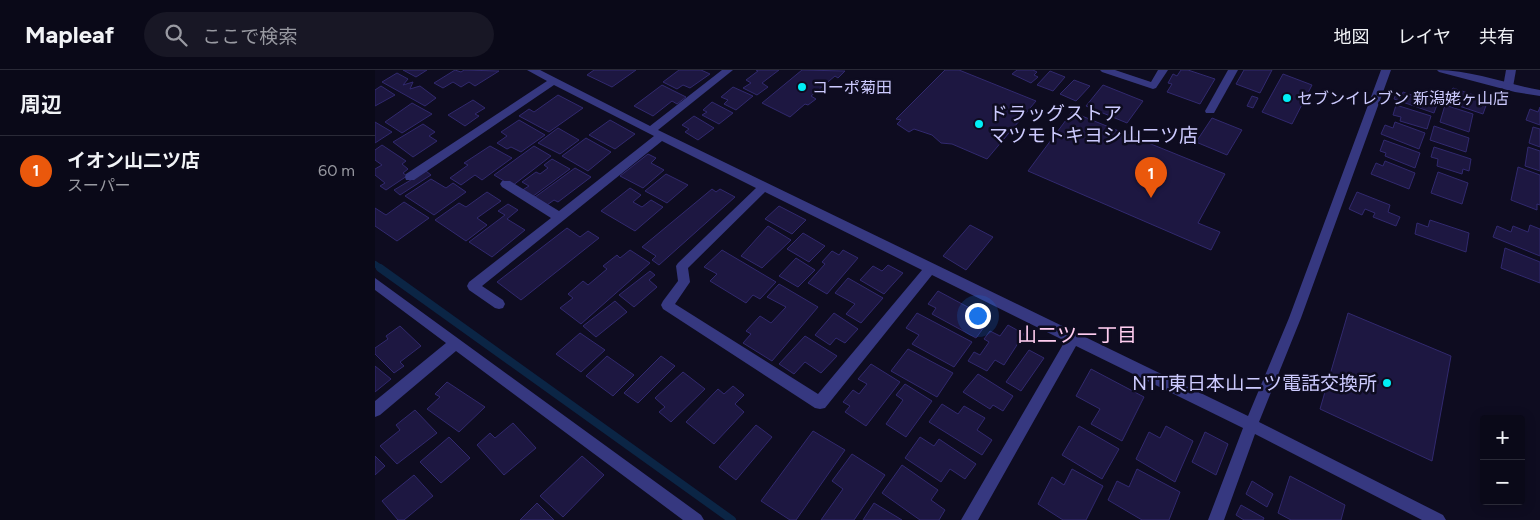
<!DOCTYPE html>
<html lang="ja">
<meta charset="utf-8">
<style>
:root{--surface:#0a0918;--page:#181725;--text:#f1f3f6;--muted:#999aa2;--line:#2a2a37;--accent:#ea580c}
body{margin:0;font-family:Figtree,"Noto Sans JP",sans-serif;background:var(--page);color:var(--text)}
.controls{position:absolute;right:15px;bottom:15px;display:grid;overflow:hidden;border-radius:5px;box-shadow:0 2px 12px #0003}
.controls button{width:45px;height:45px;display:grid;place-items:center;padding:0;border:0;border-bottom:1px solid var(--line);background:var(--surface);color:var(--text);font:25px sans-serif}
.you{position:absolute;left:602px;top:245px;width:18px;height:18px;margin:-12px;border:4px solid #fff;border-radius:50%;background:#1a73e8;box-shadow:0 0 0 8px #1a73e833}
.badge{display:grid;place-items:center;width:32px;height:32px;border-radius:50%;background:var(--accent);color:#fff;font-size:16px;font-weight:700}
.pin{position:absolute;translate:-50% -41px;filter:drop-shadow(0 1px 2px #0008)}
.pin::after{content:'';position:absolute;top:26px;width:18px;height:15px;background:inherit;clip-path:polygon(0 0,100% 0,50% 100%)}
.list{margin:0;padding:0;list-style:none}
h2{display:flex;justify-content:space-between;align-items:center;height:65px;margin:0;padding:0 20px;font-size:21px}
h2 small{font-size:16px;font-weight:400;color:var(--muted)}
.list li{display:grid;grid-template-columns:32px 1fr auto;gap:15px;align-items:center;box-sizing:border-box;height:70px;padding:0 20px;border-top:1px solid var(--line)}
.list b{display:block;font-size:19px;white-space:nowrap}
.list p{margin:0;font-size:16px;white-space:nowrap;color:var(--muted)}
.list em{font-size:16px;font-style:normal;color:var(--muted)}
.icon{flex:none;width:28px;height:28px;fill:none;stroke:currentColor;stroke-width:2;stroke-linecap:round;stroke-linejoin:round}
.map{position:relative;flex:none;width:1165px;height:450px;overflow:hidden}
header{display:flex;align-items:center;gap:30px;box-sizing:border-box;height:70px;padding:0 25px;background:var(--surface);border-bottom:1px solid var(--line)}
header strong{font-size:24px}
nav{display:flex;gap:28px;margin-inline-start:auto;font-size:18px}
.search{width:350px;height:45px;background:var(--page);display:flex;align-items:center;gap:12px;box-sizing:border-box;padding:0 18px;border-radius:28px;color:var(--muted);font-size:19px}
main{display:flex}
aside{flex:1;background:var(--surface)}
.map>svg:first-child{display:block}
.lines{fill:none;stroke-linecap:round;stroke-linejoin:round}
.stream-far1{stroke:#0b2545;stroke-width:6}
.stream{stroke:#0b2545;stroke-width:8}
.building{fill:#1d1741;stroke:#31296e}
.minor{fill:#363880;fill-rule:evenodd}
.tertiary{fill:#363880;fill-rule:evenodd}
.poi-dot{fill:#00eff6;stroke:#0e0c20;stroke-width:2}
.labels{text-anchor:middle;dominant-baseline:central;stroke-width:5;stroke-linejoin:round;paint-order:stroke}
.far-poi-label{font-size:16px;fill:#cdcbff;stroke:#0e0c20;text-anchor:start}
.poi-label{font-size:19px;fill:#cdcbff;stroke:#0e0c20;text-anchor:start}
.neighbourhood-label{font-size:20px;fill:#ffcdf0;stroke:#0e0c20}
</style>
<header>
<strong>Mapleaf</strong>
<div class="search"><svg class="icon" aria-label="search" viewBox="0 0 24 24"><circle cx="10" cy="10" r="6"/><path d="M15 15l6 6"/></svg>ここで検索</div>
<nav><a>地図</a><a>レイヤ</a><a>共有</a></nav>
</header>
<main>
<aside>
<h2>周辺<small></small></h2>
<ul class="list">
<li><span class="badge">1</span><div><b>イオン山二ツ店</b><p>スーパー</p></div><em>60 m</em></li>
</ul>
</aside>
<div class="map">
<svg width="1165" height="450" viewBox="0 0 1165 450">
<rect width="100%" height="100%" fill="#0e0c20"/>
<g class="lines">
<!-- stream-far1 -->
<path class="stream-far1" d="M0 194 7 199"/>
<!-- stream -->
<path class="stream" d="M5 198 357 450"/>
</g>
<!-- building -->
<g class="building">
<path d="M28 0H52L41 7Z"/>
<path d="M80 0 86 2 89 0 124 1 100 16 94 12 86 17 78 12 68 18 59 13Z"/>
<path d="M219 0H261L237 17 212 5Z"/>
<path d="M304 0H326L335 4 315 18 308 15 302 19 288 12Z"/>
<path d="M381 0H404L387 13 393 17 382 25 368 18 376 13 371 10 383 1Z"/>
<path d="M427 0 470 1 463 8 460 6 436 26 441 29 433 35 430 34 415 47 387 33Z"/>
<path d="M570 0H584L661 31 612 89 577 74 566 73 557 65 539 59 534 62 522 54 526 50 521 49Z"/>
<path d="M642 0H658L662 2 659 5 663 7 656 13 637 4Z"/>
<path d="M806 0H813L840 9 825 34 792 22 797 14 793 13 798 4 802 6Z"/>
<path d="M869 0H897L885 23 861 14Z"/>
<path d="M675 1 690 7 678 21 662 15Z"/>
<path d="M22 3 33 9 28 15 38 12 35 19 45 16 61 28 50 36 7 12Z"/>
<path d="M908 4 937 15 917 54 887 42Z"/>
<path d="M699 10 715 16 701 31 685 24Z"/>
<path d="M287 15 311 27 302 34 297 31 278 46 259 36Z"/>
<path d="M728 15 768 31 752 53 711 36Z"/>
<path d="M6 16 20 25 0 36V20Z"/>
<path d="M358 17 378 26 361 40 349 34 353 30 346 27Z"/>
<path d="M1078 18 1113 30 1108 44 1072 32Z"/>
<path d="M1028 22 1042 27 1044 22 1064 29 1059 43 1019 29 1021 24 1027 26Z"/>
<path d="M183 25 208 38 174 62 144 46 154 39 159 42Z"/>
<path d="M877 26 883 28 878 38 872 36Z"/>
<path d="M98 30 110 38 100 44 104 46 90 56 73 45Z"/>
<path d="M337 32 358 43 344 54 327 45 332 42 328 40Z"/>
<path d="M37 33 57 44 27 63 10 52Z"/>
<path d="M1021 35 1056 46 1052 59 1025 51 1026 47 1018 45Z"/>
<path d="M1070 35 1098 44 1094 62 1065 52Z"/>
<path d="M1165 37V55L1151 50 1155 39 1163 42Z"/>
<path d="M697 42 850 104 823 153 845 162 836 180 653 101Z"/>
<path d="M319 46 339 58 323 70 310 62 314 59 307 55Z"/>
<path d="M837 48 867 60 852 85 821 72Z"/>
<path d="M144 50 170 65 146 82 136 77 132 79 122 73 132 66 126 62Z"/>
<path d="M235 50 260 64 240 79 214 65Z"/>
<path d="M0 52 17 62 0 73Z"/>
<path d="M1020 52 1050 63 1044 79 1006 64 1010 55 1018 58Z"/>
<path d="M48 54 60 62 54 66 62 71 38 87 18 72Z"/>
<path d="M1059 56 1094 68 1091 82 1055 70Z"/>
<path d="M1158 57 1165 59V77L1154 73Z"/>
<path d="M183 58 204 70 185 84 163 73Z"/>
<path d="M211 68 236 82 213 101 187 86Z"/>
<path d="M1009 70 1045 83 1040 98 1010 86 1011 83 1005 81Z"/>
<path d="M7 75 31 91 27 94 33 99 28 103 32 106 11 120 5 116 10 113 0 105V99L7 95 0 90V80Z"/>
<path d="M115 76 137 88 107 110 100 105 86 115 75 108 93 95 89 93Z"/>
<path d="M159 76 176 86 137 116 119 105Z"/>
<path d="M1059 77 1096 89 1094 101 1088 99 1087 104 1062 96 1063 89 1056 87Z"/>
<path d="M1153 77 1165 81V101L1150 96Z"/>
<path d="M273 84 281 88 276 93 289 100 268 118 245 106Z"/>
<path d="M177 89 195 99 157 127 146 121 154 116 147 112 161 102 165 104 173 98 169 95Z"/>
<path d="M1010 91 1040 103 1034 119 996 104 1001 93 1008 96Z"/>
<path d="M1143 97 1165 105V135L1162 134V140L1136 130Z"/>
<path d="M200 98 216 107 183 132 179 130 172 135 160 127Z"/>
<path d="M51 101 56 105 25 125 19 120Z"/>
<path d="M1063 102 1093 113 1087 134 1056 123Z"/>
<path d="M291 104 313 115 292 133 270 121Z"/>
<path d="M56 109 71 118 78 113 91 122 59 145 30 126Z"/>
<path d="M255 118 266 125 258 132 267 137 276 130 288 137 260 161 226 141Z"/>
<path d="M337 119 341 122 345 119 360 127 284 195 277 190 281 186 267 177Z"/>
<path d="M112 122 126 131 102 148 112 155 91 171 60 150 84 133 91 137Z"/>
<path d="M982 122 1015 135 1013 142 1025 147 1021 156 998 147 1000 143 990 139 987 145 974 139Z"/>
<path d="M29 132 54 148 22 171 0 156V138L11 145Z"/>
<path d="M133 134 143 140 132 149 150 160 117 187 94 172 130 145 123 141Z"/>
<path d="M404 136 431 150 417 164 390 149Z"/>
<path d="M1055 150 1094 163 1091 182 1040 164 1042 153 1053 157Z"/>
<path d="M595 155 618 167 591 200 568 186Z"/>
<path d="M1155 155 1165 159V186L1118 167 1122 156 1136 162 1138 156 1153 162Z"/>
<path d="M393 156 416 170 387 198 366 186Z"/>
<path d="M192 158 205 167 213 161 224 168 146 230 122 212Z"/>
<path d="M428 163 450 176 434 192 412 179Z"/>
<path d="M1130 178 1165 192V213L1126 198Z"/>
<path d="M255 180 275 193 206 254 185 238 198 228 193 224 208 211 213 215 232 199 228 196 242 185 245 188Z"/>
<path d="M347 180 401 212 385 229 378 225 371 233 335 211 342 204 329 197Z"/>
<path d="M468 180 483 188 452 224 433 213 450 194 447 192 457 181 464 185Z"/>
<path d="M421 188 440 200 423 217 404 206Z"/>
<path d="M513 195 528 203 509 224 485 210 498 196 507 201Z"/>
<path d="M275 201 280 205 274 210 282 217 259 237 244 225Z"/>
<path d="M473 208 508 228 486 253 471 244 480 234 460 223Z"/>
<path d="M404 214 443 237 397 291 368 273 376 264 371 261 385 246 396 253 411 237 392 227Z"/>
<path d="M563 221 615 249 601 268 557 244 561 238 553 234Z"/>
<path d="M240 231 252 242 221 267 208 256Z"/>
<path d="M459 243 483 259 470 273 461 268 455 275 440 265Z"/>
<path d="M542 243 597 272 579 297 537 274 544 265 531 258Z"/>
<path d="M973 243 1076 286 1057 391 945 339Z"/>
<path d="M633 255 649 264 629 295 620 290 612 301 593 291 599 282 605 285 614 272 609 269 615 261 625 266Z"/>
<path d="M25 256 46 276 25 292 29 296 19 303 0 284V278L13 269 11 266Z"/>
<path d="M205 263 230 280 206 302 181 284Z"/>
<path d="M430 266 462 286 446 303 430 292 419 304 404 294Z"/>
<path d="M533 279 578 303 562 327 516 301Z"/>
<path d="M654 280 669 288 646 321 631 312Z"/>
<path d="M232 286 259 305 238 326 211 306Z"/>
<path d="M286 286 300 296 263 333 249 323Z"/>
<path d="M496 294 525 312 491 356 470 342 475 336 468 332 478 320 484 324 492 314 483 309Z"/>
<path d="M0 296 16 309 0 322Z"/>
<path d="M716 299 769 327 747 371 716 354 725 339 701 326Z"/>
<path d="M308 302 330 319 296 352 284 342 290 337 280 328Z"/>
<path d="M603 304 638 326 628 341 618 335 615 339 588 322Z"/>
<path d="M72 312 110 337 84 362 52 339 65 327 60 324Z"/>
<path d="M530 314 557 331 531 367 511 354 528 330 521 325Z"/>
<path d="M358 316 369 325 360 334 369 342 339 374 311 352 343 319 349 324Z"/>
<path d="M567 334 583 344 589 336 610 348 602 360 617 370 607 385 554 352Z"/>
<path d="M40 340 62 363 22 394 5 376 25 360 21 355Z"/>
<path d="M138 353 161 378 129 405 102 375 115 363 120 368Z"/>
<path d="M381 355 397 367 361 410 344 397Z"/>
<path d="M704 356 744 379 727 409 687 385Z"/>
<path d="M791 356 818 371 800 412 761 389 774 362 785 368Z"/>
<path d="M438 361 470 380 421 450H415L386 431Z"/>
<path d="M830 362 853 374 841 405 817 392Z"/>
<path d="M74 367 95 388 66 413 45 392Z"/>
<path d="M545 367 559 376 564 369 601 394 590 409 575 399 566 412 530 388Z"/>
<path d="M477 384 510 405 479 450H446L468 419 457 411Z"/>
<path d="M0 386 10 396 0 405Z"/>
<path d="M207 386 229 405 188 447 165 426Z"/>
<path d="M527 395 563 420 556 430 570 440 564 450H545L507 423Z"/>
<path d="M697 399 728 416 711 450H688L663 434 677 407 689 415Z"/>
<path d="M762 399 805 422 794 450H767L733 430 742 411 754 417Z"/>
<path d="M39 405 58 426 29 450H23L7 431Z"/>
<path d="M915 406 970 435 966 450H916L903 443Z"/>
<path d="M877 411 898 424 892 437 871 424Z"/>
<path d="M162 433 179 450H145Z"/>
<path d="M499 433 527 450H488Z"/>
<path d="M866 435 889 448 888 450H869L861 445Z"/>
</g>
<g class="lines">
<!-- minor -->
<g class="minor">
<path d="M152 0H165L275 56 347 0H358L283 60 873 346 914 248 1006 0H1016L926 248 884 352 1068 445 1071 450H1047L880 364 849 450H833L868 358 701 276 603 450H586L690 271 557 205 450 338 445 339 440 338 288 239 286 235 288 231 303 211 301 196 303 193 381 118 287 71 107 216 128 230 130 234 128 238 124 239 120 238 94 220 92 216 94 212 176 148 127 117 125 114 127 111H135L184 141 279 66 179 15 39 110H31L30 107 31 104 172 11ZM390 122 547 200 443 324 300 234 315 212 313 198Z"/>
<path d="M725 0H740L776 12 783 0H793L781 18 778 19 727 2Z"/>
<path d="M853 0H863L839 43H831L830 41Z"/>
<path d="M1131 0H1141L1138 17 1133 20 1128 17Z"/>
<path d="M0 208 326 445 329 450H308L81 281 5 345 0 347V331L71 273 0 220Z"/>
</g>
<!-- tertiary -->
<path class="tertiary" d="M1062 0C1097 0 1131 14 1165 20V26L1140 22 1064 2Z"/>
</g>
<!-- markers -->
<g class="poi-dot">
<circle cx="427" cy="17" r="5"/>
<circle cx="912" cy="28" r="5"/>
<circle cx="604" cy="54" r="5"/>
<circle cx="1012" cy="313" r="5"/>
</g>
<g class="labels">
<!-- far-poi labels -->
<g class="far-poi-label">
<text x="437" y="17">コーポ菊田</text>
<text x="922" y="28">セブンイレブン 新潟姥ヶ山店</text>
</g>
<!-- poi labels -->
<g class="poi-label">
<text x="614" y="43">ドラッグストア<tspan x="614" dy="22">マツモトキヨシ山二ツ店</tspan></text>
<text x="1002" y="313" text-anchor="end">NTT東日本山ニツ電話交換所</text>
</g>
<!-- neighbourhood labels -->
<g class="neighbourhood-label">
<text x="702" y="265">山二ツ一丁目</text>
</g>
</g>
</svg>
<div class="controls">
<button>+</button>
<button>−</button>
</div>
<div class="you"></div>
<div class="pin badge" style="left:776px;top:128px">1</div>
</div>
</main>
